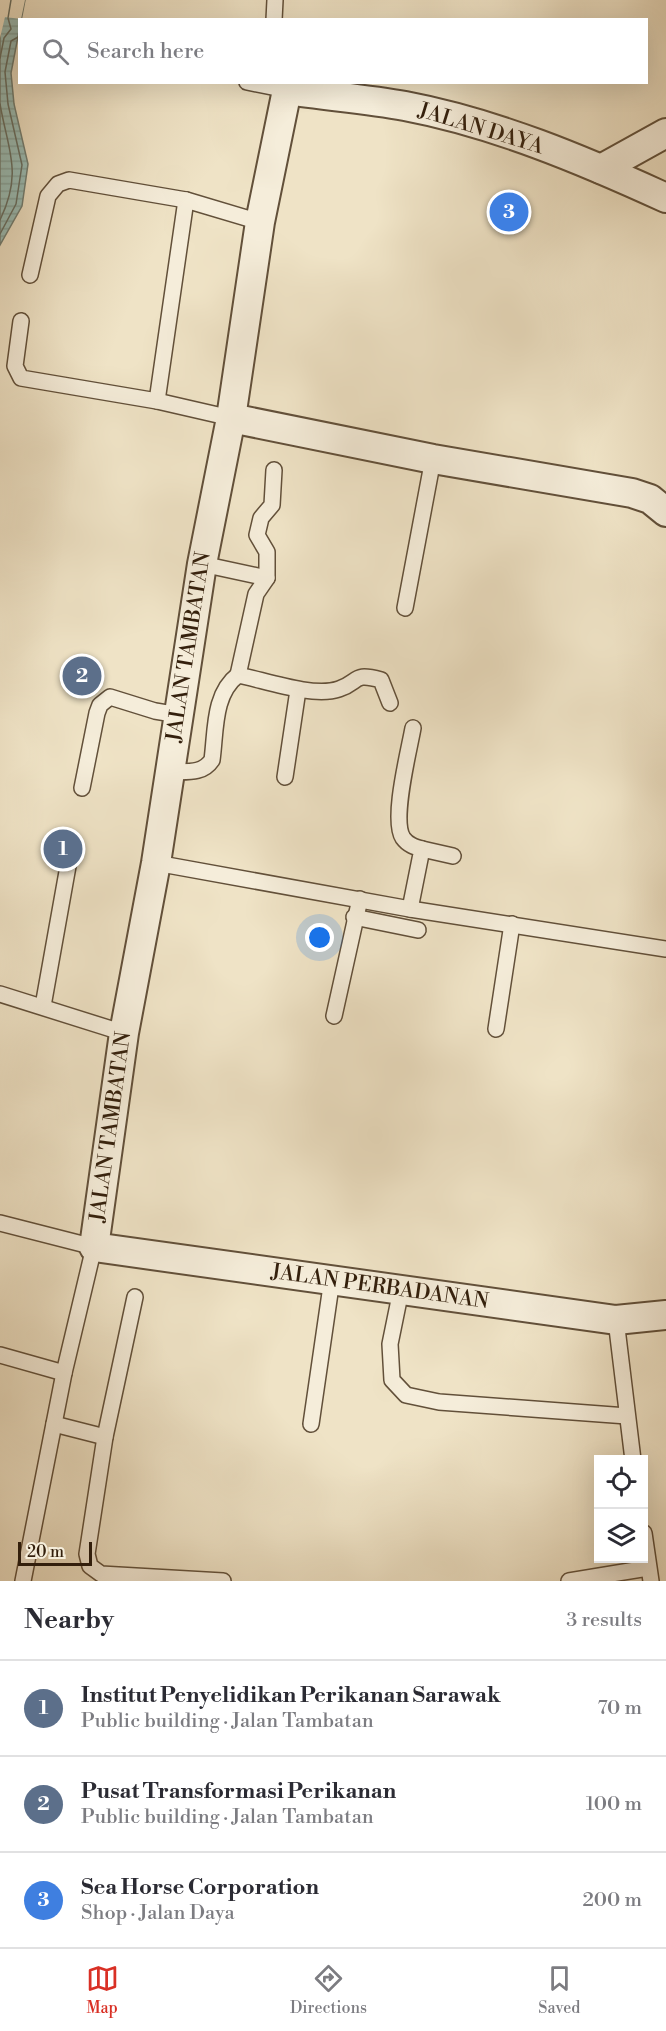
<!DOCTYPE html>
<meta charset="utf-8">
<style>
:root{--surface:#fff;--page:#f7f7f7;--text:#2b2b33;--muted:#7c7c81;--line:#e1e1e2;--accent:#d93025}
body{margin:0;font-family:"Libre Bodoni",serif;background:var(--page);color:var(--text)}
.controls{position:absolute;right:18px;bottom:18px;display:grid;overflow:hidden;border-radius:0px;box-shadow:0 6px 24px #0002}
.controls button{width:54px;height:54px;display:grid;place-items:center;padding:0;border:0;border-bottom:2px solid var(--line);background:var(--surface);color:var(--text);font:30px sans-serif}
.scale{position:absolute;left:18px;bottom:15px;width:74px;box-sizing:border-box;padding-left:6px;border:3px solid #331f0c;border-top:0;font-size:16px;line-height:21px;white-space:nowrap;color:#331f0c;-webkit-text-stroke:4px #f5edda;paint-order:stroke}
.you{position:absolute;left:320px;top:938px;width:21px;height:21px;margin:-15px;border:4px solid #fff;border-radius:50%;background:#1a73e8;box-shadow:0 0 0 9px #1a73e833}
.badge{display:grid;place-items:center;width:39px;height:39px;border-radius:50%;background:var(--accent);color:#fff;font-size:20px;font-weight:700}
.pin{position:absolute;translate:-50% -50%;border:3px solid #fff;box-shadow:0 2px 6px #0006}
.list{margin:0;padding:0;list-style:none}
h2{display:flex;justify-content:space-between;align-items:center;height:78px;margin:0;padding:0 24px;font-size:26px}
h2 small{font-size:20px;font-weight:400;color:var(--muted)}
.list li{display:grid;grid-template-columns:39px 1fr auto;gap:18px;align-items:center;box-sizing:border-box;height:96px;padding:0 24px;border-top:2px solid var(--line)}
.list b{display:block;font-size:22px;white-space:nowrap}
.list p{margin:0;font-size:20px;white-space:nowrap;color:var(--muted)}
.list em{font-size:20px;font-style:normal;color:var(--muted)}
.icon{flex:none;width:33px;height:33px;fill:none;stroke:currentColor;stroke-width:2;stroke-linecap:round;stroke-linejoin:round}
.map{position:relative;flex:none;width:666px;height:1581px;overflow:hidden}
.search{position:absolute;background:var(--surface);box-shadow:0 6px 24px #0002;left:18px;right:18px;top:18px;height:66px;display:flex;align-items:center;gap:15px;box-sizing:border-box;padding:0 21px;border-radius:0px;color:var(--muted);font-size:22px}
.sheet{height:366px;background:var(--surface)}
nav{display:flex;justify-content:space-around;align-items:center;box-sizing:border-box;height:84px;border-top:2px solid var(--line);background:var(--surface);font-size:16px;color:var(--muted)}
nav a{display:grid;justify-items:center;gap:3px}
nav .on{color:var(--accent)}
.map>svg:first-child{display:block}
.water{fill:url(#water-rules);stroke:#717e73;stroke-width:1.5}
.pier{fill:#efe3c6}
.lines{fill:none;stroke-linecap:round;stroke-linejoin:round}
.shore{stroke:#666e62;stroke-width:1.5}
.lane-casing{stroke:#62503a;stroke-width:18}
.street-casing{stroke:#62503a;stroke-width:32}
.lane{stroke:#f5edda;stroke-width:15}
.street{stroke:#f5edda;stroke-width:28}
.labels{text-anchor:middle;dominant-baseline:central;stroke-width:4.5;stroke-linejoin:round;paint-order:stroke}
.street-label{font-size:21px;fill:#331f0c;stroke:#f5edda}
</style>
<div class="map">
<svg width="666" height="1581" viewBox="0 0 666 1581">
<defs>
<pattern id="water-rules" width="6" height="5" patternUnits="userSpaceOnUse" patternTransform="scale(1.5)"><rect width="6" height="5" fill="#9abeb7"/><path d="M0 2.5h6" fill="none" stroke="#85a39c"/></pattern>
</defs>
<rect width="100%" height="100%" fill="#efe3c6"/>
<filter id="stains"><feTurbulence type="fractalNoise" baseFrequency=".00333" numOctaves="4"/><feColorMatrix values="0 0 0 0 .2 0 0 0 0 .09 0 0 0 0 .02 0 0 0 .5 -.17"/></filter>
<radialGradient id="worn" r=".72"><stop offset=".6" stop-color="#630" stop-opacity="0"/><stop offset="1" stop-color="#630" stop-opacity=".3"/></radialGradient>
<!-- water -->
<path class="water" d="M0 0H25L11 73 14 104 28 164 22 206 0 245Z"/>
<!-- pier -->
<path class="pier" d="M0 0H25L21 19 5 17 0 38Z"/>
<g class="lines">
<!-- shore -->
<g class="shore">
<path d="M0 58 4 38 11 29 8 18 11 0"/>
<path d="M0 104C8 151 23 172 0 220"/>
<path d="M0 234 16 204 22 165 8 104 5 72 11 41 20 36"/>
</g>
<!-- lane casing -->
<g class="lane-casing">
<g id="lane">
<path d="M274 20 275 0"/>
<path d="M247 82 287 90"/>
<path d="M30 275 48 196 58 184 69 180 186 200 260 222"/>
<path d="M21 321 15 366 21 378 157 401 186 200"/>
<path d="M157 401 231 418"/>
<path d="M202 564 267 578"/>
<path d="M405 608 433 459"/>
<path d="M238 675 256 594 267 578V552L257 535 261 518 272 505 274 470"/>
<path d="M170 772C185 771 202 775 212 760 216 731 213 694 238 675 264 680 313 698 339 689 360 682 352 672 381 680L390 703"/>
<path d="M285 777 298 690"/>
<path d="M82 788 97 713 100 705 110 697 155 711 179 715"/>
<path d="M422 849 453 856"/>
<path d="M156 863 410 909 666 949"/>
<path d="M410 909 422 849C415 847 408 845 403 838 391 820 409 751 413 728"/>
<path d="M354 917 418 930"/>
<path d="M0 994 124 1033"/>
<path d="M43 1006 70 855"/>
<path d="M334 1016 360 899"/>
<path d="M496 1029 512 924"/>
<path d="M0 1223 94 1247 64 1373 23 1581"/>
<path d="M401 1290 390 1344 392 1380 406 1395 439 1402 627 1416"/>
<path d="M135 1297 105 1437 87 1554 90 1566 101 1574 223 1581"/>
<path d="M616 1320 633 1460"/>
<path d="M0 1355 64 1373"/>
<path d="M54 1424 105 1437"/>
<path d="M311 1424 332 1279"/>
<path d="M644 1533 651 1581"/>
<path d="M569 1581 648 1568"/>
</g>
</g>
<!-- street casing -->
<g class="street-casing">
<g id="street">
<path d="M601 169 666 133"/>
<path d="M666 198C583 160 495 123 405 106 366 99 326 96 287 90L260 222 231 418 202 564 156 863 124 1033 94 1247 616 1320 666 1315"/>
<path d="M231 418 433 459 632 493 650 499 666 512"/>
</g>
</g>
<!-- lane -->
<use href="#lane" class="lane"/>
<!-- street -->
<use href="#street" class="street"/>
</g>
<g class="labels">
<!-- street labels -->
<g class="street-label">
<text transform="translate(481 129) rotate(17)">JALAN DAYA</text>
<text transform="translate(189 647) rotate(-81)">JALAN TAMBATAN</text>
<text transform="translate(111 1127) rotate(-82)">JALAN TAMBATAN</text>
<text transform="translate(380 1287) rotate(8)">JALAN PERBADANAN</text>
</g>
</g>
<rect width="100%" height="100%" filter="url(#stains)"/>
<rect width="100%" height="100%" fill="url(#worn)"/>
</svg>
<div class="controls">
<button><svg class="icon" aria-label="locate" viewBox="0 0 24 24"><circle cx="12" cy="12" r="6"/><path d="M12 2v4M12 18v4M2 12h4M18 12h4"/></svg></button>
<button><svg class="icon" aria-label="layers" viewBox="0 0 24 24"><path d="M12 4l9 5-9 5-9-5zM3 14l9 5 9-5"/></svg></button>
</div>
<div class="scale">20 m</div>
<div class="you"></div>
<div class="pin badge" style="left:63px;top:849px;background:#5c6f8a">1</div>
<div class="pin badge" style="left:82px;top:676px;background:#5c6f8a">2</div>
<div class="pin badge" style="left:509px;top:212px;background:#3f7fe0">3</div>
<div class="search"><svg class="icon" aria-label="search" viewBox="0 0 24 24"><circle cx="10" cy="10" r="6"/><path d="M15 15l6 6"/></svg>Search here</div>
</div>
<section class="sheet">
<h2>Nearby<small>3 results</small></h2>
<ul class="list">
<li><span class="badge" style="background:#5c6f8a">1</span><div><b>Institut Penyelidikan Perikanan Sarawak</b><p>Public building · Jalan Tambatan</p></div><em>70 m</em></li>
<li><span class="badge" style="background:#5c6f8a">2</span><div><b>Pusat Transformasi Perikanan</b><p>Public building · Jalan Tambatan</p></div><em>100 m</em></li>
<li><span class="badge" style="background:#3f7fe0">3</span><div><b>Sea Horse Corporation</b><p>Shop · Jalan Daya</p></div><em>200 m</em></li>
</ul>
</section>
<nav>
<a class="on"><svg class="icon" aria-label="map" viewBox="0 0 24 24"><path d="M3 6l6-2 6 2 6-2v14l-6 2-6-2-6 2zM9 4v14M15 6v14"/></svg>Map</a>
<a><svg class="icon" aria-label="directions" viewBox="0 0 24 24"><path d="M12 3l9 9-9 9-9-9zM9 14v-3h6M13 9l2 2-2 2"/></svg>Directions</a>
<a><svg class="icon" aria-label="saved" viewBox="0 0 24 24"><path d="M7 4h10v16l-5-4-5 4z"/></svg>Saved</a>
</nav>
